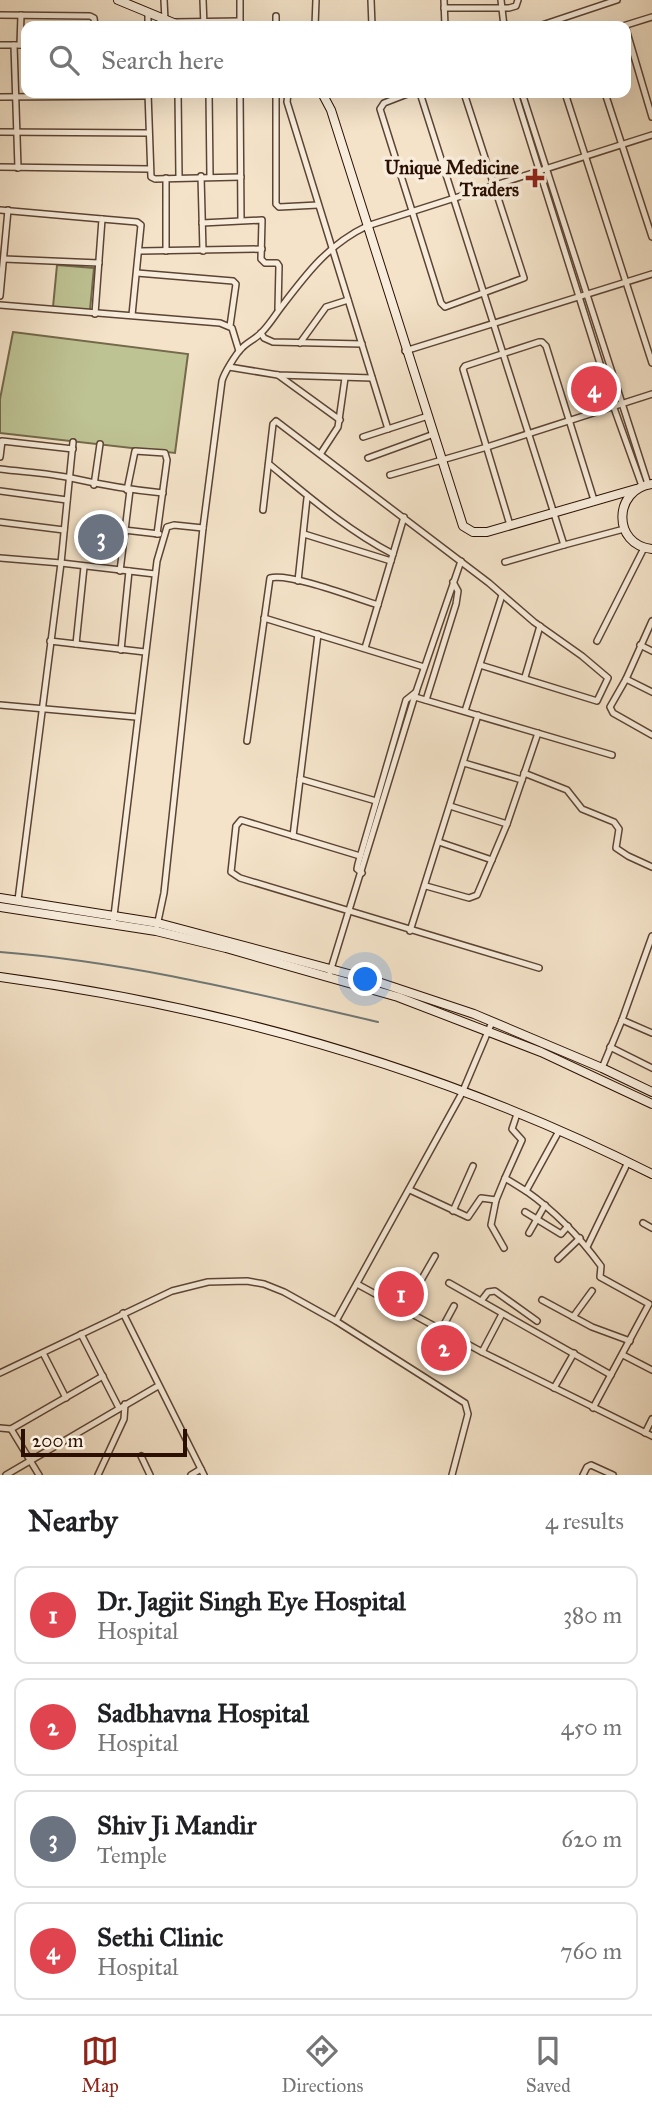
<!DOCTYPE html>
<style>
:root{--surface:#fff;--page:#f6f6f6;--text:#202124;--muted:#757577;--line:#e0e0e0;--accent:#8f2418}
body{margin:0;font-family:"IM FELL Great Primer",serif;background:var(--page);color:var(--text)}
.scale{position:absolute;left:21px;bottom:18px;width:166px;box-sizing:border-box;padding-left:7px;border:4px solid #2a0f02;border-top:0;font-size:19px;line-height:24px;white-space:nowrap;color:#2a0f02;-webkit-text-stroke:5px #f8eddc;paint-order:stroke}
.you{position:absolute;left:366px;top:980px;width:24px;height:24px;margin:-18px;border:5px solid #fff;border-radius:50%;background:#1a73e8;box-shadow:0 0 0 10px #1a73e833}
.badge{display:grid;place-items:center;width:46px;height:46px;border-radius:50%;background:var(--accent);color:#fff;font-size:23px;font-weight:700}
.pin{position:absolute;translate:-50% -50%;border:4px solid #fff;box-shadow:0 2px 7px #0006}
.list{margin:0;padding:0;list-style:none}
h2{display:flex;justify-content:space-between;align-items:center;height:91px;margin:0;padding:0 28px;font-size:30px}
h2 small{font-size:23px;font-weight:400;color:var(--muted)}
.list li{display:grid;grid-template-columns:46px 1fr auto;gap:21px;align-items:center;box-sizing:border-box;height:98px;margin:0 14px 14px;padding:0 14px;border:2px solid var(--line);border-radius:14px}
.list b{display:block;font-size:26px;white-space:nowrap}
.list p{margin:0;font-size:23px;white-space:nowrap;color:var(--muted)}
.list em{font-size:23px;font-style:normal;color:var(--muted)}
.icon{flex:none;width:38px;height:38px;fill:none;stroke:currentColor;stroke-width:2;stroke-linecap:round;stroke-linejoin:round}
.map{position:relative;flex:none;width:652px;height:1475px;overflow:hidden}
.search{position:absolute;background:var(--surface);box-shadow:0 7px 28px #0002;left:21px;right:21px;top:21px;height:77px;display:flex;align-items:center;gap:18px;box-sizing:border-box;padding:0 24px;border-radius:14px;color:var(--muted);font-size:26px}
.sheet{height:539px;background:var(--surface)}
nav{display:flex;justify-content:space-around;align-items:center;box-sizing:border-box;height:98px;border-top:2px solid var(--line);background:var(--surface);font-size:19px;color:var(--muted)}
nav a{display:grid;justify-items:center;gap:4px}
nav .on{color:var(--accent)}
.map>svg:first-child{display:block}
.green{fill:#bec394;stroke:#74694b;stroke-width:2}
.lines{fill:none;stroke-linecap:round;stroke-linejoin:round}
.stream{stroke:#707773;stroke-width:2}
.street-casing{stroke:#5c4434;stroke-width:8}
.secondary-casing{stroke:#2a0f02;stroke-width:10}
.street{stroke:#f8eddc;stroke-width:5}
.secondary{stroke:#f8eddc;stroke-width:8}
.poi-dot{fill:#8f2418;stroke:#f8eddc;stroke-width:2.5}
.labels{text-anchor:middle;dominant-baseline:central;stroke-width:7;stroke-linejoin:round;paint-order:stroke}
.poi-label{font-size:19px;font-weight:bold;fill:#2a0f02;stroke:#f8eddc;text-anchor:end}
</style>
<div class="map">
<svg width="652" height="1475" viewBox="0 0 652 1475">
<rect width="100%" height="100%" fill="#f4e3c9"/>
<filter id="stains"><feTurbulence type="fractalNoise" baseFrequency=".00286" numOctaves="4"/><feColorMatrix values="0 0 0 0 .2 0 0 0 0 .09 0 0 0 0 .02 0 0 0 .5 -.17"/></filter>
<radialGradient id="worn" r=".72"><stop offset=".6" stop-color="#630" stop-opacity="0"/><stop offset="1" stop-color="#630" stop-opacity=".3"/></radialGradient>
<!-- green -->
<g class="green">
<path d="M57 265 94 268 90 310 53 307Z"/>
<path d="M13 332 188 354 175 453 0 433V399Z"/>
</g>
<g class="lines">
<!-- stream -->
<path class="stream" d="M0 952C129 962 253 993 378 1022"/>
<!-- street casing -->
<g class="street-casing">
<g id="street">
<path d="M164 0 165 20"/>
<path d="M203 0 204 26"/>
<path d="M371 0 372 26"/>
<path d="M444 0 445 26"/>
<path d="M501 0 504 26"/>
<path d="M444 8H509L516 6 518 0"/>
<path d="M0 15 90 16 94 18 95 26"/>
<path d="M276 16V26"/>
<path d="M174 22 240 21"/>
<path d="M148 26V12"/>
<path d="M240 26V0"/>
<path d="M315 26 316 0"/>
<path d="M539 26 617 0"/>
<path d="M623 26 652 17"/>
<path d="M626 29 652 117"/>
<path d="M0 45H26"/>
<path d="M14 45 18 168"/>
<path d="M20 45 21 15"/>
<path d="M148 93 151 177 155 179 241 177"/>
<path d="M178 93 179 177"/>
<path d="M209 93 210 176"/>
<path d="M240 93 241 220"/>
<path d="M276 93V204L279 207 318 205"/>
<path d="M288 93 287 102 388 429"/>
<path d="M410 93 384 103 380 109 441 303 445 307 524 278 464 93"/>
<path d="M420 93 564 545 624 529"/>
<path d="M515 93 614 408 642 486"/>
<path d="M522 93 648 484"/>
<path d="M565 93 652 363"/>
<path d="M605 93 652 237"/>
<path d="M0 97 148 96"/>
<path d="M0 132 148 133"/>
<path d="M0 167 149 169"/>
<path d="M201 176 203 251"/>
<path d="M0 210 102 219 95 314"/>
<path d="M102 219 137 222 141 225 132 315"/>
<path d="M202 223 262 220 261 259 265 263H277L279 266 278 309"/>
<path d="M140 251 262 249"/>
<path d="M166 251V178"/>
<path d="M4 259 99 263"/>
<path d="M137 273 233 281 236 284 230 326"/>
<path d="M0 296 8 210"/>
<path d="M0 305 220 323 232 328 239 351"/>
<path d="M261 333 264 338 273 342 362 344"/>
<path d="M300 343 326 307 348 300"/>
<path d="M405 351 652 274"/>
<path d="M229 367 278 375 372 378"/>
<path d="M278 375 340 420"/>
<path d="M363 437 428 416"/>
<path d="M321 453 338 427 345 378"/>
<path d="M0 457 2 441 73 449"/>
<path d="M368 458 434 434"/>
<path d="M269 464C308 496 347 530 393 554"/>
<path d="M0 469C23 472 48 473 71 478 102 485 132 490 163 493"/>
<path d="M390 475 487 447 652 394"/>
<path d="M94 485 100 444"/>
<path d="M127 490 135 451 165 453 167 460 157 534"/>
<path d="M0 491 67 500"/>
<path d="M263 510 273 424 276 421 489 583 534 622 582 656 608 678 597 701 480 665"/>
<path d="M0 522 64 530"/>
<path d="M510 525 463 369 465 366 539 342H542L546 346 594 500"/>
<path d="M124 530 159 534"/>
<path d="M304 534 391 561"/>
<path d="M0 558 61 563 155 574"/>
<path d="M505 562 564 545"/>
<path d="M120 571 130 490"/>
<path d="M298 581 307 498"/>
<path d="M264 618 424 667"/>
<path d="M652 621 626 679 610 707 613 713 652 735"/>
<path d="M50 641 145 652"/>
<path d="M597 641 644 548"/>
<path d="M76 644 84 567"/>
<path d="M640 645 652 651"/>
<path d="M365 648 404 517"/>
<path d="M121 650 129 571"/>
<path d="M525 677 540 626"/>
<path d="M626 679 652 692"/>
<path d="M415 697 612 755"/>
<path d="M426 700 456 604 458 591 453 582"/>
<path d="M0 705 136 717"/>
<path d="M465 711 502 595"/>
<path d="M247 741 270 578C291 573 355 598 378 605"/>
<path d="M464 763 522 780"/>
<path d="M524 773 567 790 582 809 614 822 619 829 616 848 628 856 652 867"/>
<path d="M300 779 376 801"/>
<path d="M450 806 507 824"/>
<path d="M293 836 318 634"/>
<path d="M439 842 492 860"/>
<path d="M360 856 241 820 236 826 231 872 240 878 539 968"/>
<path d="M362 873 357 869 358 864 406 700 416 692"/>
<path d="M426 886 469 898 477 895 507 824 538 733"/>
<path d="M18 900 61 563 73 442"/>
<path d="M113 924 157 561 167 527 174 525 203 528"/>
<path d="M157 926 164 893 203 528 222 381C224 373 236 354 241 349 247 342 256 339 262 332 270 324 275 315 282 306 307 273 329 244 367 226L652 135"/>
<path d="M410 931 478 715"/>
<path d="M330 972 416 692 461 561"/>
<path d="M622 1020 652 1033"/>
<path d="M610 1047 652 1068"/>
<path d="M602 1068 622 1020 652 936"/>
<path d="M517 1114 512 1129 522 1140 505 1178 526 1191"/>
<path d="M559 1131 526 1191C556 1212 579 1236 601 1266L600 1277 649 1304 593 1408"/>
<path d="M410 1190 468 1217 481 1198 496 1200"/>
<path d="M453 1211 473 1166"/>
<path d="M525 1212 561 1234 568 1226"/>
<path d="M643 1223 652 1228"/>
<path d="M529 1233 545 1205"/>
<path d="M587 1247 628 1162"/>
<path d="M504 1248 491 1225 496 1200 505 1178"/>
<path d="M558 1259 580 1238"/>
<path d="M449 1283 611 1375"/>
<path d="M357 1284 482 1352 652 1436"/>
<path d="M542 1300 592 1327 630 1341"/>
<path d="M481 1301 488 1292 495 1291 537 1321"/>
<path d="M404 1310 435 1256"/>
<path d="M123 1313 204 1475"/>
<path d="M573 1317 592 1291"/>
<path d="M336 1321 462 1093 492 1022"/>
<path d="M441 1330 454 1306"/>
<path d="M81 1334 119 1408"/>
<path d="M482 1352 502 1314"/>
<path d="M43 1353 66 1398"/>
<path d="M623 1355 652 1370"/>
<path d="M0 1373 172 1291 208 1282 247 1281 264 1284 284 1292 336 1321 465 1403 468 1414 452 1475"/>
<path d="M554 1388 574 1353"/>
<path d="M0 1428 11 1429 103 1376"/>
<path d="M11 1429 39 1475"/>
<path d="M645 1433 652 1419"/>
<path d="M141 1456 150 1475"/>
<path d="M6 1475 158 1386"/>
<path d="M98 1475 124 1419 125 1404"/>
<path d="M191 1475 201 1469"/>
<path d="M583 1475 587 1467 591 1465 613 1475"/>
</g>
</g>
<!-- secondary casing -->
<g class="secondary-casing">
<g id="secondary">
<path d="M118 0 181 26"/>
<path d="M322 93 331 110 463 526 473 532H487L636 489"/>
<path d="M652 484C613 489 612 545 652 549"/>
<path d="M0 898 158 923 375 981 474 1014 602 1068 652 1092"/>
<path d="M0 907 156 931 226 948 398 997 541 1052 652 1104"/>
<path d="M0 977C229 1008 446 1070 652 1174"/>
</g>
</g>
<!-- street -->
<use href="#street" class="street"/>
<!-- secondary -->
<use href="#secondary" class="secondary"/>
</g>
<!-- markers -->
<path class="poi-dot" d="M531.5 167.5h7v7h7v7h-7v7h-7v-7h-7v-7h7z"/>
<g class="labels">
<!-- poi labels -->
<g class="poi-label">
<text x="519" y="167">Unique Medicine<tspan x="519" dy="22">Traders</tspan></text>
</g>
</g>
<rect width="100%" height="100%" filter="url(#stains)"/>
<rect width="100%" height="100%" fill="url(#worn)"/>
</svg>
<div class="scale">200 m</div>
<div class="you"></div>
<div class="pin badge" style="left:401px;top:1294px;background:#e0444e">1</div>
<div class="pin badge" style="left:444px;top:1348px;background:#e0444e">2</div>
<div class="pin badge" style="left:101px;top:537px;background:#6b7280">3</div>
<div class="pin badge" style="left:594px;top:389px;background:#e0444e">4</div>
<div class="search"><svg class="icon" aria-label="search" viewBox="0 0 24 24"><circle cx="10" cy="10" r="6"/><path d="M15 15l6 6"/></svg>Search here</div>
</div>
<section class="sheet">
<h2>Nearby<small>4 results</small></h2>
<ul class="list">
<li><span class="badge" style="background:#e0444e">1</span><div><b>Dr. Jagjit Singh Eye Hospital</b><p>Hospital</p></div><em>380 m</em></li>
<li><span class="badge" style="background:#e0444e">2</span><div><b>Sadbhavna Hospital</b><p>Hospital</p></div><em>450 m</em></li>
<li><span class="badge" style="background:#6b7280">3</span><div><b>Shiv Ji Mandir</b><p>Temple</p></div><em>620 m</em></li>
<li><span class="badge" style="background:#e0444e">4</span><div><b>Sethi Clinic</b><p>Hospital</p></div><em>760 m</em></li>
</ul>
</section>
<nav>
<a class="on"><svg class="icon" aria-label="map" viewBox="0 0 24 24"><path d="M3 6l6-2 6 2 6-2v14l-6 2-6-2-6 2zM9 4v14M15 6v14"/></svg>Map</a>
<a><svg class="icon" aria-label="directions" viewBox="0 0 24 24"><path d="M12 3l9 9-9 9-9-9zM9 14v-3h6M13 9l2 2-2 2"/></svg>Directions</a>
<a><svg class="icon" aria-label="saved" viewBox="0 0 24 24"><path d="M7 4h10v16l-5-4-5 4z"/></svg>Saved</a>
</nav>
